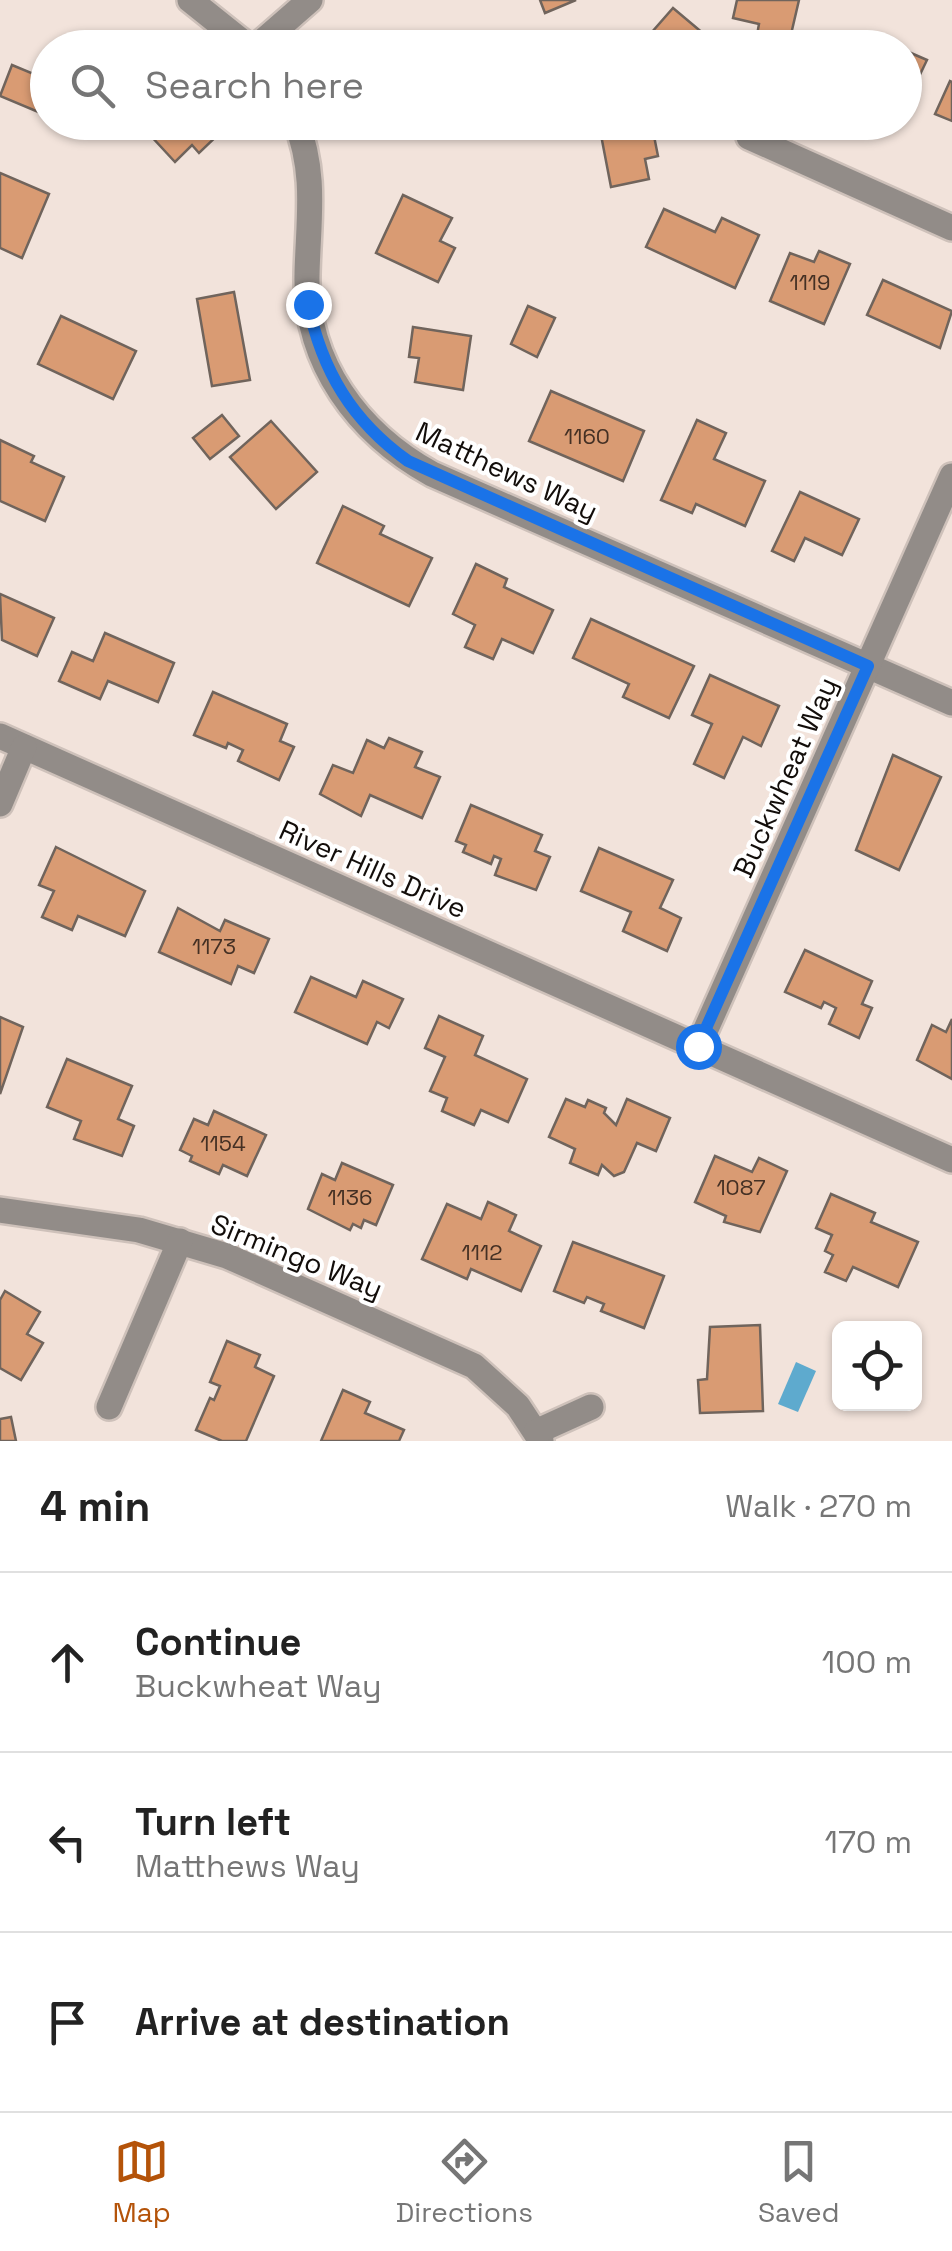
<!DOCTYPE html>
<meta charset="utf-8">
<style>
:root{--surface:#fff;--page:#f6f6f6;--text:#222;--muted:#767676;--line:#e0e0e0;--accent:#b45309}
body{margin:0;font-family:"Space Grotesk",sans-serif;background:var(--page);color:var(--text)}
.controls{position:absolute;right:30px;bottom:30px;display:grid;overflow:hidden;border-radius:15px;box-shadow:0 2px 8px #0004}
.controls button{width:90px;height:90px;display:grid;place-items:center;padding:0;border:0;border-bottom:2px solid var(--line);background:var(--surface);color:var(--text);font:50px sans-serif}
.stop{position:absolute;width:30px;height:30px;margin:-22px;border:8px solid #1a73e8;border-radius:50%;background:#fff}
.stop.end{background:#1a73e8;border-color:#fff;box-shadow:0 2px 10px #0008}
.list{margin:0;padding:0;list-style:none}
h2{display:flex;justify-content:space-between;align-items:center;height:130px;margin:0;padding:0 40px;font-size:42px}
h2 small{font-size:32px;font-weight:400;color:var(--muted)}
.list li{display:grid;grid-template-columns:65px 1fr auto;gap:30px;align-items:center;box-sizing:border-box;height:180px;padding:0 40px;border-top:2px solid var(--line)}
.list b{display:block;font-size:38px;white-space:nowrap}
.list p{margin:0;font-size:32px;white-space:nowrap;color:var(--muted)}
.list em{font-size:32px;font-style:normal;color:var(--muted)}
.icon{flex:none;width:55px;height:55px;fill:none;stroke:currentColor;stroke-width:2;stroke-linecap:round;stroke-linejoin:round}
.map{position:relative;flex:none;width:952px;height:1441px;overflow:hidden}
.search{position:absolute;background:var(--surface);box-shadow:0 2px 8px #0004;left:30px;right:30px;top:30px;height:110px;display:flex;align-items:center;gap:25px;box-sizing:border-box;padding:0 35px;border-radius:55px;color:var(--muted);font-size:38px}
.sheet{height:670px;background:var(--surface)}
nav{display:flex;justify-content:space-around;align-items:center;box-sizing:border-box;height:140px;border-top:2px solid var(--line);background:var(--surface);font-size:28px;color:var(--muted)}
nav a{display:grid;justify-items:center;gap:5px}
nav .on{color:var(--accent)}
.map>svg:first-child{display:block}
.water{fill:#5eaace}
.building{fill:#d99b73;stroke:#70645c;stroke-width:2.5}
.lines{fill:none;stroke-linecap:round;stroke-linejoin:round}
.minor-casing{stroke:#cec1ba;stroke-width:30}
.minor{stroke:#928c88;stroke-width:25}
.route{stroke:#1a73e8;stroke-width:12}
.labels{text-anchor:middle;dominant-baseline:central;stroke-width:8;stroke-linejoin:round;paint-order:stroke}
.number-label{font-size:22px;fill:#443024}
.street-label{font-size:28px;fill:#120d0a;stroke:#fff}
</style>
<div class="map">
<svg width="952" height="1441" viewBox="0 0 952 1441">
<rect width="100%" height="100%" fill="#f2e3db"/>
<!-- water -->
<path class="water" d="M796 1362 816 1371 798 1412 778 1404Z"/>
<!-- building -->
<g class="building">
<path d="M540 0H576L545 13Z"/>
<path d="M737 0H799L789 43 757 35 759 24 733 18Z"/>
<path d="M673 8 717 45 715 48H638Z"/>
<path d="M904 50 927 60 904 108Z"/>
<path d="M12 65 43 78 48 67V116L0 96Z"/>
<path d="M950 81 952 82V121L935 114Z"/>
<path d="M138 122H213L221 132 199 153 192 145 175 162Z"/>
<path d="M652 126 658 156 645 159 649 179 611 187 601 135Z"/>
<path d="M0 173 49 194 22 258 0 248Z"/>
<path d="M403 195 452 218 440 241 455 248 438 282 376 253Z"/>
<path d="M664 209 715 232 722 218 759 235 735 288 646 247Z"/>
<path d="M819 251 850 264 824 324 770 301 790 253 814 262Z"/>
<path d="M883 280 952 311 940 348 867 315Z"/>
<path d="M234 292 250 380 212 386 197 299Z"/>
<path d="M528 306 555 318 537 357 511 344Z"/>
<path d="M61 316 136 351 113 399 38 364Z"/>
<path d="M413 327 471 336 463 390 415 382 419 358 409 357Z"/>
<path d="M551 391 644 431 623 481 529 441Z"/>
<path d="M222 415 239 436 210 459 193 438Z"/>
<path d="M697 420 726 433 714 459 765 481 745 526 696 504 692 513 661 500Z"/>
<path d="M271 421 317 472 276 509 230 457Z"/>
<path d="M0 440 34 456 31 462 64 477 45 521 0 501Z"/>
<path d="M800 492 859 519 842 555 805 538 794 561 772 551Z"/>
<path d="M343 506 384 526 380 534 432 558 409 606 317 563Z"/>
<path d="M476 564 507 579 504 587 553 610 533 653 502 639 493 659 465 647 475 625 453 614Z"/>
<path d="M0 594 54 618 37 656 2 640Z"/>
<path d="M591 619 694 666 669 718 623 697 629 684 573 658Z"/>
<path d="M105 633 174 663 158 702 108 681 100 699 59 681 72 652 93 661Z"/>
<path d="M710 675 779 706 761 746 743 737 724 778 694 764 712 724 692 715Z"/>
<path d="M213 692 287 724 280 741 294 747 279 780 238 761 243 750 228 743 226 748 194 735Z"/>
<path d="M389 738 422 752 415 767 440 777 422 818 370 795 361 816 320 794 333 765 353 773 367 740 384 748Z"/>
<path d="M893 755 941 777 899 870 856 850Z"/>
<path d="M471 805 542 835 535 851 550 857 536 890 495 875 501 859 494 856 491 864 463 852 466 845 456 841Z"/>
<path d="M56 847 145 891 125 936 78 916 72 930 42 917 54 891 39 885Z"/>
<path d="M599 848 673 880 660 908 681 918 667 951 623 931 631 912 581 891Z"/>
<path d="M178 908 220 931 225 920 269 939 254 973 238 966 231 984 159 952Z"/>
<path d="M805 950 872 981 862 1004 872 1008 859 1038 829 1024 836 1008 824 1002 821 1008 785 992Z"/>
<path d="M311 977 356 997 363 981 403 999 389 1028 377 1022 367 1044 295 1012Z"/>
<path d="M439 1016 483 1036 475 1055 527 1079 508 1122 481 1110 474 1125 442 1111 447 1098 430 1091 445 1057 425 1048Z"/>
<path d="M0 1017 23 1027 0 1094Z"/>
<path d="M952 1019V1079L917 1060 932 1025 946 1032Z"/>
<path d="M67 1059 132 1086 118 1119 134 1126 122 1156 74 1139 81 1121 47 1107Z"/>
<path d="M566 1099 585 1107 588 1100 606 1108 604 1113 616 1125 627 1099 670 1118 656 1151 637 1143 624 1172 614 1176 602 1165 598 1175 570 1163 575 1149 549 1137Z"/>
<path d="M214 1111 266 1135 247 1176 223 1165 219 1174 190 1161 192 1156 180 1150 194 1119 208 1125Z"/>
<path d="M715 1156 752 1172 759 1158 787 1171 760 1232 724 1222 726 1216 695 1202Z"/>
<path d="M342 1163 393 1185 376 1225 364 1220 361 1228 353 1224 350 1230 308 1209 322 1174 335 1180Z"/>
<path d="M831 1194 875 1213 871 1222 918 1242 898 1287 853 1267 846 1281 825 1272 833 1255 825 1251 832 1235 816 1228Z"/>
<path d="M488 1202 516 1215 509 1231 541 1246 521 1291 471 1269 467 1279 422 1259 447 1204 481 1219Z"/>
<path d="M573 1242 664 1276 644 1328 601 1311 604 1304 587 1297 584 1303 554 1291Z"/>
<path d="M5 1291 40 1312 27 1334 43 1343 21 1380 0 1368V1300Z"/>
<path d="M760 1325 763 1411 700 1413 698 1380 707 1379 710 1327Z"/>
<path d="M227 1341 260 1355 255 1367 274 1376 246 1441H222L196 1430 210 1398 214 1400 220 1386 210 1382Z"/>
<path d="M343 1390 370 1402 365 1413 404 1430 399 1441H321Z"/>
<path d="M11 1417 16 1441H0V1419Z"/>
</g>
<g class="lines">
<!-- minor casing -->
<g class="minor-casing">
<g id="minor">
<path d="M190 0 250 48"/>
<path d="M255 48 310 0"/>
<path d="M296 122C317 174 308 222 307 275 305 363 358 433 432 474L952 703"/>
<path d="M749 137 952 228"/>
<path d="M0 736 952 1160"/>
<path d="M0 804 24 747"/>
<path d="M698 1047 952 476"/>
<path d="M0 1210 139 1230 227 1256 474 1366 518 1406 541 1441"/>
<path d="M109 1407 180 1241"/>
<path d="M536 1432 591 1407"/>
</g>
</g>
<!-- minor -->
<use href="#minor" class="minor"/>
</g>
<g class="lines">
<!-- route -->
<path class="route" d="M308 304C322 371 352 421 408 461L868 666 698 1046"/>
</g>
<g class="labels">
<!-- number labels -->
<g class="number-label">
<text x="810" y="282">1119</text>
<text x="587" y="436">1160</text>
<text x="214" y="946">1173</text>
<text x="223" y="1143">1154</text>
<text x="741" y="1187">1087</text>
<text x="350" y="1197">1136</text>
<text x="482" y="1252">1112</text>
</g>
<!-- street labels -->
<g class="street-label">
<text transform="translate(507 471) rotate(25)">Matthews Way</text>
<text transform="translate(785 777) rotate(-66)">Buckwheat Way</text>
<text transform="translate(373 869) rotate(24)">River Hills Drive</text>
<text transform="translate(297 1256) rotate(22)">Sirmingo Way</text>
</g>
</g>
</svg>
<div class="controls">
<button><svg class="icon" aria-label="locate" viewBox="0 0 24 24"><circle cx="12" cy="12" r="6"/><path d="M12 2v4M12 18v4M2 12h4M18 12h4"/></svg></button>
</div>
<div class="stop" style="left:698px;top:1046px"></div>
<div class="stop end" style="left:308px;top:304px"></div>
<div class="search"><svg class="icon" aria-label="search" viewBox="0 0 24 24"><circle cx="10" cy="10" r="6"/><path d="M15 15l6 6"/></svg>Search here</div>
</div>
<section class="sheet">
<h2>4 min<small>Walk · 270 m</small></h2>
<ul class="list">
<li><svg class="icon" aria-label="ahead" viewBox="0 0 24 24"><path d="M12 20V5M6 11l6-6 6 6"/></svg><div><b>Continue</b><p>Buckwheat Way</p></div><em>100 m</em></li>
<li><svg class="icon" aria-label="left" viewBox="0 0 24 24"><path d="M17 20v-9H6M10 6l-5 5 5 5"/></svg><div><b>Turn left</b><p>Matthews Way</p></div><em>170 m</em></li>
<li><svg class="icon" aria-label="arrive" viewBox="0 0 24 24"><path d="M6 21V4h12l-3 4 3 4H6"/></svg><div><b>Arrive at destination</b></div></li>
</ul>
</section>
<nav>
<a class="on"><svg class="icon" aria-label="map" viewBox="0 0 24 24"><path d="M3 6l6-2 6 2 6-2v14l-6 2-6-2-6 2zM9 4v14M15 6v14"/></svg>Map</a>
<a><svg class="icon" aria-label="directions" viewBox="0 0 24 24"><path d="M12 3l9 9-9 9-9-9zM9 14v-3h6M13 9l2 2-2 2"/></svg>Directions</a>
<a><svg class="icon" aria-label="saved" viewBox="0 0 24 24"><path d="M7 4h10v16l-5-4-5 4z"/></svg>Saved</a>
</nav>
